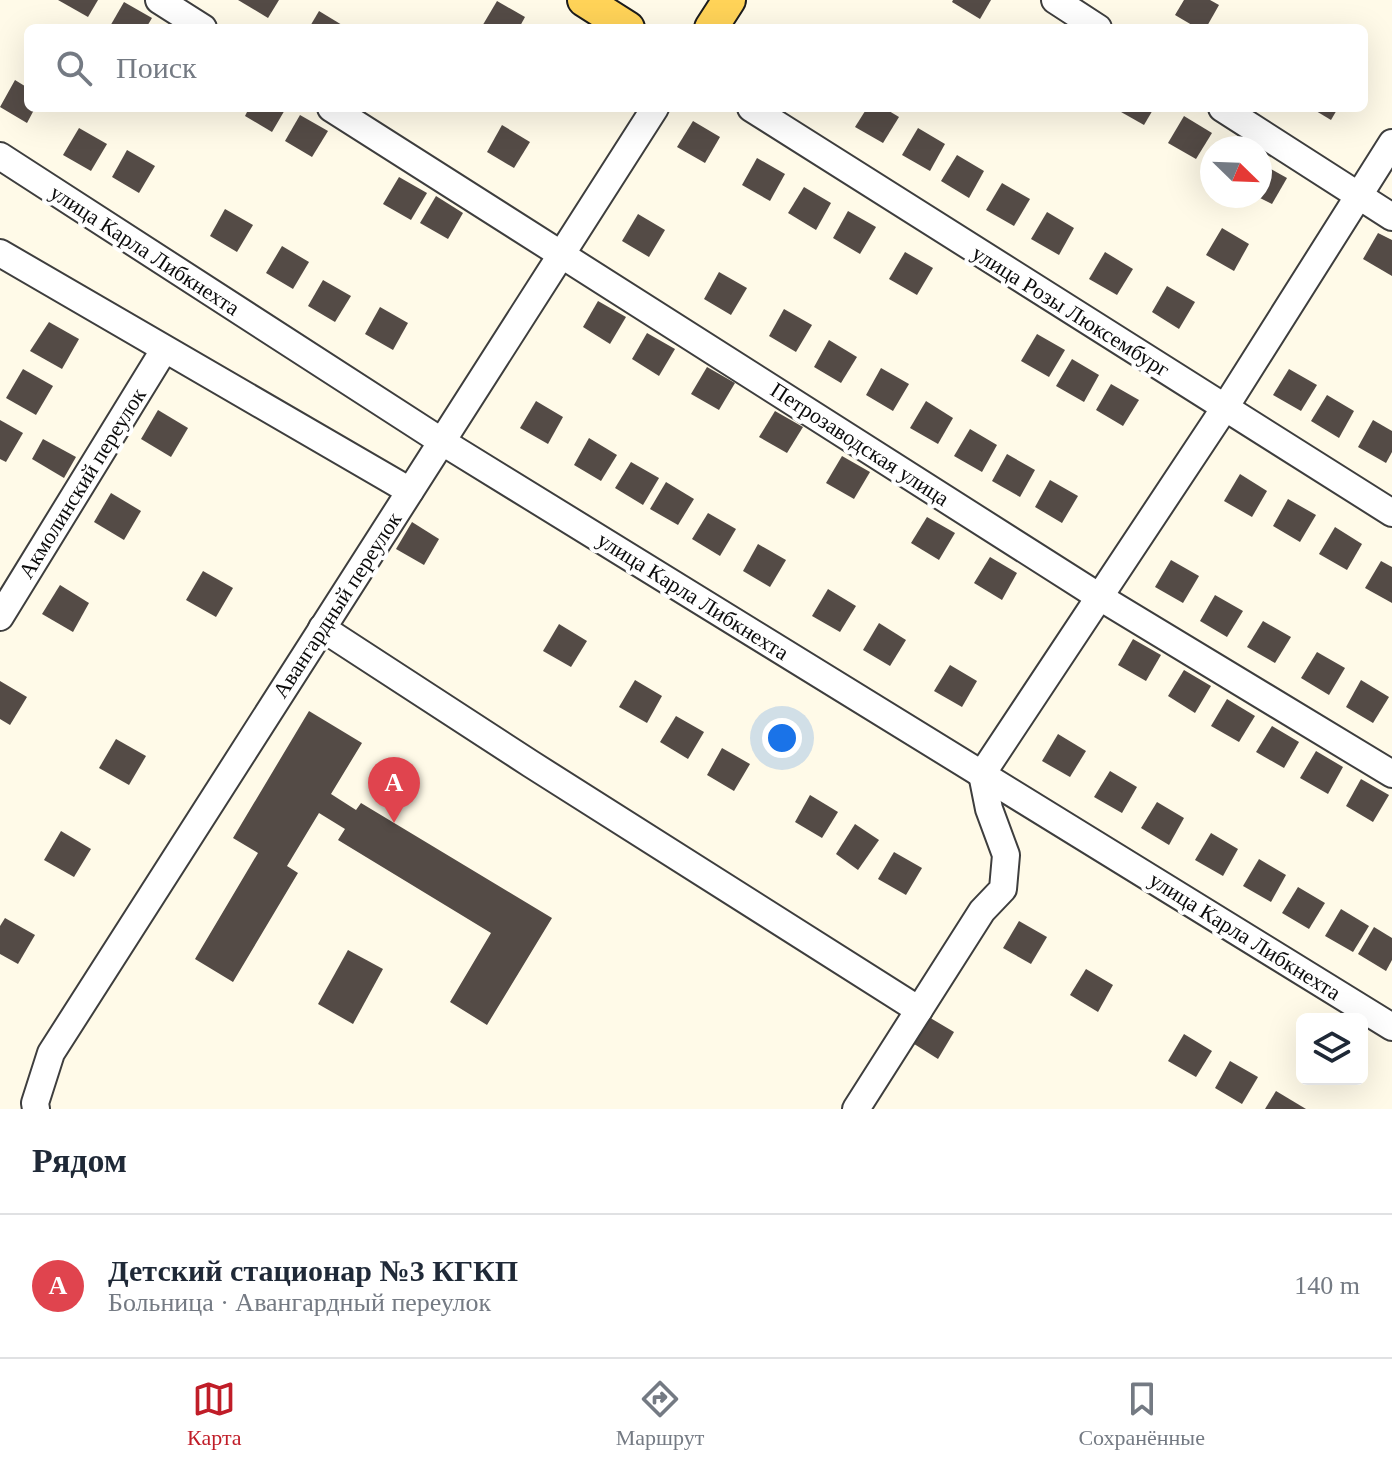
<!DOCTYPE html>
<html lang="ru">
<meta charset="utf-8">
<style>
:root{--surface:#fff;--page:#f6f6f7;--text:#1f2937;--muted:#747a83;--line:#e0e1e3;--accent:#c01d28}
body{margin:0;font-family:Georgia,serif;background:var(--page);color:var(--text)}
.controls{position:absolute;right:24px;bottom:24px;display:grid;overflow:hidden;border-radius:12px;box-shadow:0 8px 32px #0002}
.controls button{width:72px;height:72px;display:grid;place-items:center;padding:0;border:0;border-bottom:2px solid var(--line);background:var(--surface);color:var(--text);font:40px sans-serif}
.compass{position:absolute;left:1200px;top:136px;width:72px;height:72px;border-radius:50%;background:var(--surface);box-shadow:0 8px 32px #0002;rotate:113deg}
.you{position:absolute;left:782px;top:738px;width:28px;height:28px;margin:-20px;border:6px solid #fff;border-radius:50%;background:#1a73e8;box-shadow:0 0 0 12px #1a73e833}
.badge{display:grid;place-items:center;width:52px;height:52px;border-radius:50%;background:var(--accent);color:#fff;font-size:26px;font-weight:700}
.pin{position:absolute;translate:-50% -66px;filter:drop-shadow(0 2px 4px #0008)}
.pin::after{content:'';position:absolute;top:42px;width:28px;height:24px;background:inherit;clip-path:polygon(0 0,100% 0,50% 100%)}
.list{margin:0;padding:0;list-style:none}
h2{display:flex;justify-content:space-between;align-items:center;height:104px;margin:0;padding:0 32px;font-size:34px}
h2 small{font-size:26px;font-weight:400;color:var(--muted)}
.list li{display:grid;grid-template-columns:52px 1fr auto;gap:24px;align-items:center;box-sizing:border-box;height:144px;padding:0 32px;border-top:2px solid var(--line)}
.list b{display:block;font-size:30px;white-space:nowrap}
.list p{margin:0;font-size:26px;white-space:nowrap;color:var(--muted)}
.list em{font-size:26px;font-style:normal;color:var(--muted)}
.icon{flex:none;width:44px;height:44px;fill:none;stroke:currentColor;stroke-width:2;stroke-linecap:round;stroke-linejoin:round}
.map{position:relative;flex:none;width:1392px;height:1109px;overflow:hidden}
.search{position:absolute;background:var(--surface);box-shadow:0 8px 32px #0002;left:24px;right:24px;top:24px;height:88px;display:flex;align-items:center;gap:20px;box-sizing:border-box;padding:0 28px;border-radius:12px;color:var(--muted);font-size:30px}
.sheet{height:248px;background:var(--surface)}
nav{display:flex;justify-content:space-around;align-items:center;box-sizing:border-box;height:112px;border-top:2px solid var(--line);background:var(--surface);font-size:22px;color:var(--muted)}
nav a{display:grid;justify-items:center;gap:4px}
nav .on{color:var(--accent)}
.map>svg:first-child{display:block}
.building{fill:#544b46}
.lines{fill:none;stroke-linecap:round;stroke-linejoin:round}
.minor-casing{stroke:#3e3e3e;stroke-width:30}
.major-casing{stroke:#1c1c1c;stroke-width:36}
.minor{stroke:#fff;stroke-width:26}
.major{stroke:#ffd358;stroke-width:32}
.labels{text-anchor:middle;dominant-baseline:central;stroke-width:8;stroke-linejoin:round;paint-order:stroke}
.street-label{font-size:22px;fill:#0b0b0b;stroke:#fff}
</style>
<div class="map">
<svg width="1392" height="1109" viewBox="0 0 1392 1109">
<rect width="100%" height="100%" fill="#fffae8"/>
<!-- building -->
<g class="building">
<path d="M58 0H98L88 17Z"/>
<path d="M238 0H279L268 18Z"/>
<path d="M953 0H991L980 19 952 2Z"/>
<path d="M1184 0H1210L1219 5 1206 28H1197L1175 15Z"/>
<path d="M497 1 525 17 519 28H481Z"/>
<path d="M124 2 152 18 146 28H109Z"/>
<path d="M319 11 347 28H309Z"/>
<path d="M15 80 28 88V108H35L27 123 0 107Z"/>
<path d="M249 108H286L272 132 245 116Z"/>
<path d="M867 108H884L899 117 883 143 855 127Z"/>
<path d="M1114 108H1154L1144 125Z"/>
<path d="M1311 108H1338L1331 120Z"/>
<path d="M300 115 328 131 312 157 285 141Z"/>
<path d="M1184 116 1212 133 1196 159 1168 143Z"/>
<path d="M693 121 720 137 705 163 677 147Z"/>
<path d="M502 125 530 142 514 168 487 152Z"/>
<path d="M79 128 107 144 91 171 63 155Z"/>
<path d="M918 128 945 144 930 171 902 155Z"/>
<path d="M1212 149V172L1202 166Z"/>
<path d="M127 150 155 166 139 193 112 177Z"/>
<path d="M957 155 984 171 969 198 941 181Z"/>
<path d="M757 158 785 174 770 201 742 185Z"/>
<path d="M1260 163 1287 178 1272 204 1260 198Z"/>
<path d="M399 177 427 193 411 220 383 204Z"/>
<path d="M1002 183 1030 199 1014 226 986 210Z"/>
<path d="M804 187 831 203 816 230 788 213Z"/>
<path d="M436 196 463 213 448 239 420 223Z"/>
<path d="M225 209 253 225 237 252 210 236Z"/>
<path d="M848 211 876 227 860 254 833 238Z"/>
<path d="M1047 212 1074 228 1059 255 1031 239Z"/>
<path d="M638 214 665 230 649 257 622 241Z"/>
<path d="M1222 228 1249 244 1234 271 1206 255Z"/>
<path d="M1378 233 1392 240V276L1363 259Z"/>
<path d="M282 246 309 262 293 289 266 273Z"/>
<path d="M905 252 933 268 917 295 889 279Z"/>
<path d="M1105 252 1133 269 1117 295 1089 279Z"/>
<path d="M719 272 747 288 731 315 704 299Z"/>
<path d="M323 280 351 296 335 322 308 306Z"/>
<path d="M1167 286 1195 302 1179 329 1152 312Z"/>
<path d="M598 301 626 317 610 344 583 327Z"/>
<path d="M380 307 408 323 393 350 365 334Z"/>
<path d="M784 309 812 325 796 352 769 336Z"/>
<path d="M49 322 79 339 62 369 30 351Z"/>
<path d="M647 333 675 349 659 376 632 359Z"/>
<path d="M1037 334 1065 350 1049 377 1021 361Z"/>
<path d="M829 340 857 357 841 383 814 367Z"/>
<path d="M1072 359 1099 375 1084 402 1056 386Z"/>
<path d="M707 367 735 383 719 410 691 394Z"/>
<path d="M881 368 909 384 893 411 866 395Z"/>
<path d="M23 369 53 386 36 415 6 398Z"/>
<path d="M1289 369 1317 385 1301 411 1273 395Z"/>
<path d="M1111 384 1139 400 1123 426 1096 410Z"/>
<path d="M1327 395 1354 411 1339 438 1311 421Z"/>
<path d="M536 401 563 417 548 444 520 428Z"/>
<path d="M926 401 953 418 938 444 910 428Z"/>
<path d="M158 410 188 428 171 457 141 439Z"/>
<path d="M775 411 803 427 787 453 759 437Z"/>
<path d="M0 420 23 433 6 462 0 459Z"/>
<path d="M1373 420 1392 431V452L1386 463 1358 447Z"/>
<path d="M970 429 997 445 982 472 954 456Z"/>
<path d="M589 438 617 455 601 481 574 465Z"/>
<path d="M43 439 76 457 64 478 32 459Z"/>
<path d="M1007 454 1035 470 1020 497 992 481Z"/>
<path d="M842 456 870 472 854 499 826 483Z"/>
<path d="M631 462 659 478 643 505 615 488Z"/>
<path d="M1240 474 1267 491 1252 517 1224 501Z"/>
<path d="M1050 480 1078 496 1062 523 1035 507Z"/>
<path d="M666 482 694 499 678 525 650 509Z"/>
<path d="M111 493 141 511 124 540 94 522Z"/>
<path d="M1288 499 1316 515 1300 542 1273 526Z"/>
<path d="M708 513 736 529 720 556 692 539Z"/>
<path d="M927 517 955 533 939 560 911 543Z"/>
<path d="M412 522 439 539 424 565 396 549Z"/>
<path d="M1335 527 1362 544 1347 570 1319 554Z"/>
<path d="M758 544 786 560 770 587 743 571Z"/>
<path d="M990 557 1017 573 1002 600 974 583Z"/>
<path d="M1171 560 1199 576 1183 603 1155 587Z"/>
<path d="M1381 561 1392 567V603L1365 588Z"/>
<path d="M203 571 233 588 216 617 186 600Z"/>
<path d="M60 585 89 603 73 632 42 614Z"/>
<path d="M828 589 856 606 840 632 812 616Z"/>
<path d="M1215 595 1243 611 1227 637 1200 621Z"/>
<path d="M1263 621 1291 637 1275 663 1247 647Z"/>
<path d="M879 623 906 640 890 666 863 650Z"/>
<path d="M559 624 587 641 571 667 543 651Z"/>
<path d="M1133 639 1161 655 1146 681 1118 665Z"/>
<path d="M1317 652 1345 668 1329 695 1301 678Z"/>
<path d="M950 665 977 681 962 707 934 691Z"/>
<path d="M1184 670 1211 686 1195 713 1168 696Z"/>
<path d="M635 680 662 696 647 723 619 707Z"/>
<path d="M1361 680 1389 697 1373 723 1346 707Z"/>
<path d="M0 681 27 697 10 725 0 719Z"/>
<path d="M1227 699 1255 716 1239 742 1211 726Z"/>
<path d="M309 711 362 743 331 794 356 810 361 803 552 918 487 1025 450 1002 491 933 338 840 345 829 319 813 287 866 298 873 233 982 195 959 258 853 233 838Z"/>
<path d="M676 716 704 732 688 759 660 742Z"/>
<path d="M1272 726 1299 742 1284 768 1256 752Z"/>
<path d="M1058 734 1086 751 1070 777 1042 761Z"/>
<path d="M116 739 146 756 129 785 99 768Z"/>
<path d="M722 748 750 764 734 791 707 775Z"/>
<path d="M1316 751 1343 767 1328 794 1300 778Z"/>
<path d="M1110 771 1137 787 1122 813 1094 797Z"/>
<path d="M1361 779 1389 795 1373 822 1346 806Z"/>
<path d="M810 795 838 812 822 838 795 822Z"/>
<path d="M1157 802 1184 818 1169 845 1141 828Z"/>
<path d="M855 824 879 840 858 870 836 854Z"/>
<path d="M61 831 91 849 74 877 44 860Z"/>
<path d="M1211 833 1238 849 1223 876 1195 860Z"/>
<path d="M894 852 922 868 906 895 878 879Z"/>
<path d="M1259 859 1286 875 1271 902 1243 886Z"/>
<path d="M1298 887 1325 903 1309 929 1282 913Z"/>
<path d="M1341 909 1369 926 1353 952 1325 936Z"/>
<path d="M5 918 35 935 18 964 0 954V926Z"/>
<path d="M1019 921 1047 937 1031 964 1003 948Z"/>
<path d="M1374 927 1392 938V960L1386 971 1358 954Z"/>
<path d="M348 950 383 969 353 1024 318 1004Z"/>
<path d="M1086 969 1113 985 1098 1012 1070 995Z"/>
<path d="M927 1016 954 1032 938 1059 911 1042Z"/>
<path d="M1184 1034 1212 1051 1196 1077 1168 1061Z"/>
<path d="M1230 1061 1258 1077 1242 1104 1215 1088Z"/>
<path d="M1276 1091 1306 1109H1265Z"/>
</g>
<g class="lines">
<!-- minor casing -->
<g class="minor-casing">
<g id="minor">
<path d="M159 0 203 28"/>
<path d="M1055 0 1098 28"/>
<path d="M331 108 1098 596 1392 774"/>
<path d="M751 108 1392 513"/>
<path d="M1222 108 1392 217"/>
<path d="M0 156 441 441 1392 1027"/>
<path d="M0 253 410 491"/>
<path d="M0 617 164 350"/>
<path d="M322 628 531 764 919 1010"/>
<path d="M36 1109 35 1103 51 1053 655 108"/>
<path d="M856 1109 982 911 1003 889 1006 855 989 809 982 774 1224 409 1392 143"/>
</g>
</g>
<!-- major casing -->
<g class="major-casing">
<g id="major">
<path d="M584 0 628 28"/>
<path d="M711 28 729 0"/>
</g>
</g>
<!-- minor -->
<use href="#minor" class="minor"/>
<!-- major -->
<use href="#major" class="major"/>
</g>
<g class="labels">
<!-- street labels -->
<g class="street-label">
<text transform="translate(145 250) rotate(33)">улица Карла Либкнехта</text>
<text transform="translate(1071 311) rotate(32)">улица Розы Люксембург</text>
<text transform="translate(860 444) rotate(33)">Петрозаводская улица</text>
<text transform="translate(82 483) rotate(-58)">Акмолинский переулок</text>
<text transform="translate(693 596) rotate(32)">улица Карла Либкнехта</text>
<text transform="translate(337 605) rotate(-57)">Авангардный переулок</text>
<text transform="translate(1245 936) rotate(32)">улица Карла Либкнехта</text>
</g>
</g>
</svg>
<div class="controls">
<button><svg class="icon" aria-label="layers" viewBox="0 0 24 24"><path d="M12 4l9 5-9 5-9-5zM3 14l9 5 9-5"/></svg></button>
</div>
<svg class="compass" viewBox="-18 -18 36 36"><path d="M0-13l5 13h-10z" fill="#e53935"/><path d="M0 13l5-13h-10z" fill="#747a83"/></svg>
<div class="you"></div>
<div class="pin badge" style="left:394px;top:823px;background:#e0444e">A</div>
<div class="search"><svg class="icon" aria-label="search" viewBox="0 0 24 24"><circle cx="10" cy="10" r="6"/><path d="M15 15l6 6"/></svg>Поиск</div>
</div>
<section class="sheet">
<h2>Рядом<small></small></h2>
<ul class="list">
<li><span class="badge" style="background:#e0444e">A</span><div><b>Детский стационар №3 КГКП</b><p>Больница · Авангардный переулок</p></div><em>140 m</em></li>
</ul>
</section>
<nav>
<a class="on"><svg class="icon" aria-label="map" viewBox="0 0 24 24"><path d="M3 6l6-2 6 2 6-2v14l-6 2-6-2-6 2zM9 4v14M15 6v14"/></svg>Карта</a>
<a><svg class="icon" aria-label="directions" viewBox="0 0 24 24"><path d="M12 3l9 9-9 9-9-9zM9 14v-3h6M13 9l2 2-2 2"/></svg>Маршрут</a>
<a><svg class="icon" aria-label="saved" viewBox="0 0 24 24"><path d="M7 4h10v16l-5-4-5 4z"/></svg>Сохранённые</a>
</nav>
